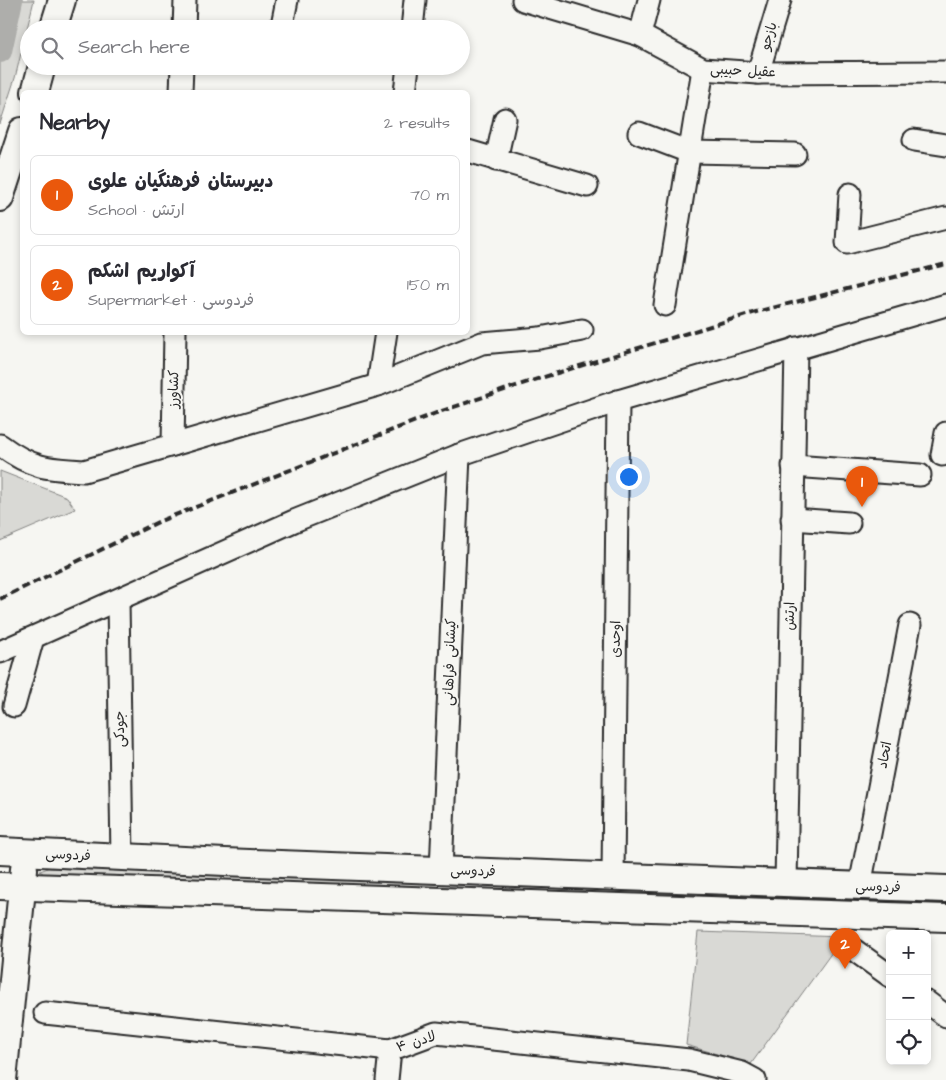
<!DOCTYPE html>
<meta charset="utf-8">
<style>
:root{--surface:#fff;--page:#f7f7f7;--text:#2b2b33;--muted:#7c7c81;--line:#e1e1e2;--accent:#ea580c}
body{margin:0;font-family:"Architects Daughter","Playpen Sans Arabic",sans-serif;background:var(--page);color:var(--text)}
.controls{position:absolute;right:15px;bottom:15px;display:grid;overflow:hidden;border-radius:8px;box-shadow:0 2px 8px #0003}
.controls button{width:45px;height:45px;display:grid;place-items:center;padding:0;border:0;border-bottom:1px solid var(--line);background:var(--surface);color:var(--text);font:25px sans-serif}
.you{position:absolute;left:628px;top:476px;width:18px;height:18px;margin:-12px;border:4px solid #fff;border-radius:50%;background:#1a73e8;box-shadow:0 0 0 8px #1a73e833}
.badge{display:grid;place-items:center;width:32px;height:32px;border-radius:50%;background:var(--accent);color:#fff;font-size:16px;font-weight:700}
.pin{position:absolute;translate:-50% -41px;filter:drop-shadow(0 1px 2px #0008)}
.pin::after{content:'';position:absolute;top:26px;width:18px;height:15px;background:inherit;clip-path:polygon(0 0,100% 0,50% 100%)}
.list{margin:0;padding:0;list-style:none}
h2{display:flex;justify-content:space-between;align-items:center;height:65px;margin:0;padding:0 20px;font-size:21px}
h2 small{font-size:16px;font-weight:400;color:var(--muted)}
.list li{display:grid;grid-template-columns:32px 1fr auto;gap:15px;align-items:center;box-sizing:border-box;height:80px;margin:0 10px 10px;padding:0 10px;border:1px solid var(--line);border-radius:8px}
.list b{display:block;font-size:19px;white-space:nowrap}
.list p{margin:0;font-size:16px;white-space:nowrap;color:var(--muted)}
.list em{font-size:16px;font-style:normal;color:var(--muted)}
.icon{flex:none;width:28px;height:28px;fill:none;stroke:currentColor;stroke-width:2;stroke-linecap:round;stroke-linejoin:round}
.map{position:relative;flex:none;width:946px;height:1080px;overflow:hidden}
.search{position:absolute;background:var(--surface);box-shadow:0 2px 8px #0003;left:20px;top:20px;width:450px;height:55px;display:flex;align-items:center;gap:12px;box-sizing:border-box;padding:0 18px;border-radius:28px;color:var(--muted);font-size:19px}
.panel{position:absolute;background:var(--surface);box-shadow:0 2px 8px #0003;left:20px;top:90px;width:450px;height:245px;border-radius:8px}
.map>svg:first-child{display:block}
.green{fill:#d9d9d5;stroke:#828280}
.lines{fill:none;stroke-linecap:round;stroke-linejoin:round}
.canal{stroke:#aeaeab;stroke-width:24}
.minor-casing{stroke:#2b2b2b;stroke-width:25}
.tertiary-casing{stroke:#2b2b2b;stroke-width:30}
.minor{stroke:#f6f6f2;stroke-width:21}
.tertiary{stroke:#f6f6f2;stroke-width:26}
.rail{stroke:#2b2b2b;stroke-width:4;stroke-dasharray:8 4;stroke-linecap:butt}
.labels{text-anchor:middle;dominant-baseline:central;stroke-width:4;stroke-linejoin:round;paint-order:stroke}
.street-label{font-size:14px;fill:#2b2b2b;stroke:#f6f6f2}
</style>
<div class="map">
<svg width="946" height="1080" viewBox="0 0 946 1080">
<rect width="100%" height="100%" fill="#f6f6f2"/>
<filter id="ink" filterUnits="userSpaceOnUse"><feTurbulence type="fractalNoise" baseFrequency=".02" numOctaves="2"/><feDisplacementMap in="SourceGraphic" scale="10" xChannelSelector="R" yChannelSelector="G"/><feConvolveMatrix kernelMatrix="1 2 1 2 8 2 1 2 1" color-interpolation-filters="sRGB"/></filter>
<g filter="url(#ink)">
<!-- green -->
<g class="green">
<path d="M0 0H34L15 78 0 124Z"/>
<path d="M0 471 67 497 75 509 0 541Z"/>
<path d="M48 868 946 901V906L47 876 40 871Z"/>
<path d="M698 932 843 937 751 1064 686 1045Z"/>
</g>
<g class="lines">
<!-- canal -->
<path class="canal" d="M0 51 11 0"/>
<!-- minor casing -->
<g class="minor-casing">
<g id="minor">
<path d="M523 0 640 35 703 69 758 73 946 72"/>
<path d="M282 25 287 0"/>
<path d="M184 29 185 0"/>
<path d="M412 29 415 0"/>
<path d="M640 35 649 0"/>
<path d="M758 73 780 0"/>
<path d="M181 92 182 66"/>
<path d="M405 92 408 66"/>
<path d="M639 133 689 152 795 154"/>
<path d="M914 140 946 145"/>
<path d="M468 151 587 186"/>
<path d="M496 160 505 119"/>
<path d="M850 194 847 243 946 218"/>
<path d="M665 305 703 69"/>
<path d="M378 385 386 332"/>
<path d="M0 445C31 468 47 469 84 471L378 385 482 343 540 338 582 330"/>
<path d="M173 445 175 332"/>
<path d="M942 455 946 433"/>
<path d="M793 466 920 475"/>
<path d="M792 519 849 523"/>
<path d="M118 600 122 858"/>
<path d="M0 652 294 521 459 455 618 401 946 305"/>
<path d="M14 706 33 638"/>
<path d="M441 870 459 455"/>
<path d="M613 876 618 401"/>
<path d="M786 883 796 348"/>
<path d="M860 886 910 625"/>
<path d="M854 950 890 976"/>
<path d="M927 1002 946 1016"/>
<path d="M45 1013 390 1050 436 1033 689 1060 742 1073 755 1080"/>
<path d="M387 1080 390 1050"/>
</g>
</g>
<!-- tertiary casing -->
<g class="tertiary-casing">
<g id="tertiary">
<path d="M53 29 62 0"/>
<path d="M35 92 42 66"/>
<path d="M0 198 22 131"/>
<path d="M0 851 225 862 946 889"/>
<path d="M0 886 946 918"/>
<path d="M3 1080 24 869"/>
</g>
</g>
<!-- minor -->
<use href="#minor" class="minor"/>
<!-- tertiary -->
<use href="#tertiary" class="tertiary"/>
<!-- rail -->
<path class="rail" d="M0 599 160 521 436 413 531 381 756 312 946 264"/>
</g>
</g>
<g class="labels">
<!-- street labels -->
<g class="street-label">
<text transform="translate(769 36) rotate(-73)">بازجو</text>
<text transform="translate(743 71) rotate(3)">عقیل حبیبی</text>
<text transform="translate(174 389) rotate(-89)">کشاورز</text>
<text transform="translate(790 616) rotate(-89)">ارتش</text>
<text transform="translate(616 639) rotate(-89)">اوحدی</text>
<text transform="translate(450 662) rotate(-88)">کیشانی فراهانی</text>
<text transform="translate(120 729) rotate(-91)">جودکی</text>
<text transform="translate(885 755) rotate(-79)">اتحاد</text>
<text transform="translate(68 855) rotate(3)">فردوسی</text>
<text transform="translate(473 871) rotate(2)">فردوسی</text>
<text transform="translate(878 887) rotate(2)">فردوسی</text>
<text transform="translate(416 1042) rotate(-18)">لادن ۴</text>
</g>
</g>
</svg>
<div class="controls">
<button>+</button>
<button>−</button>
<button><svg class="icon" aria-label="locate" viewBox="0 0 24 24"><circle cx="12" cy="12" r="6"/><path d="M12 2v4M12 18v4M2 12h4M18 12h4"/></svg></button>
</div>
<div class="you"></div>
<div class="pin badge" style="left:862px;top:507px">1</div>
<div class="pin badge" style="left:845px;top:969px">2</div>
<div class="search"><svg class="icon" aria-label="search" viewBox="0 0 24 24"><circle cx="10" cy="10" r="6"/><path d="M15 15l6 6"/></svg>Search here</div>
<section class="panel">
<h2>Nearby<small>2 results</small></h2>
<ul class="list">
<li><span class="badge">1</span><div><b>دبیرستان فرهنگیان علوی</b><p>School · ارتش</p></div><em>70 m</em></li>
<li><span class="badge">2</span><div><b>آکواریم اشکم</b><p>Supermarket · فردوسی</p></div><em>150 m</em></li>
</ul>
</section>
</div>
